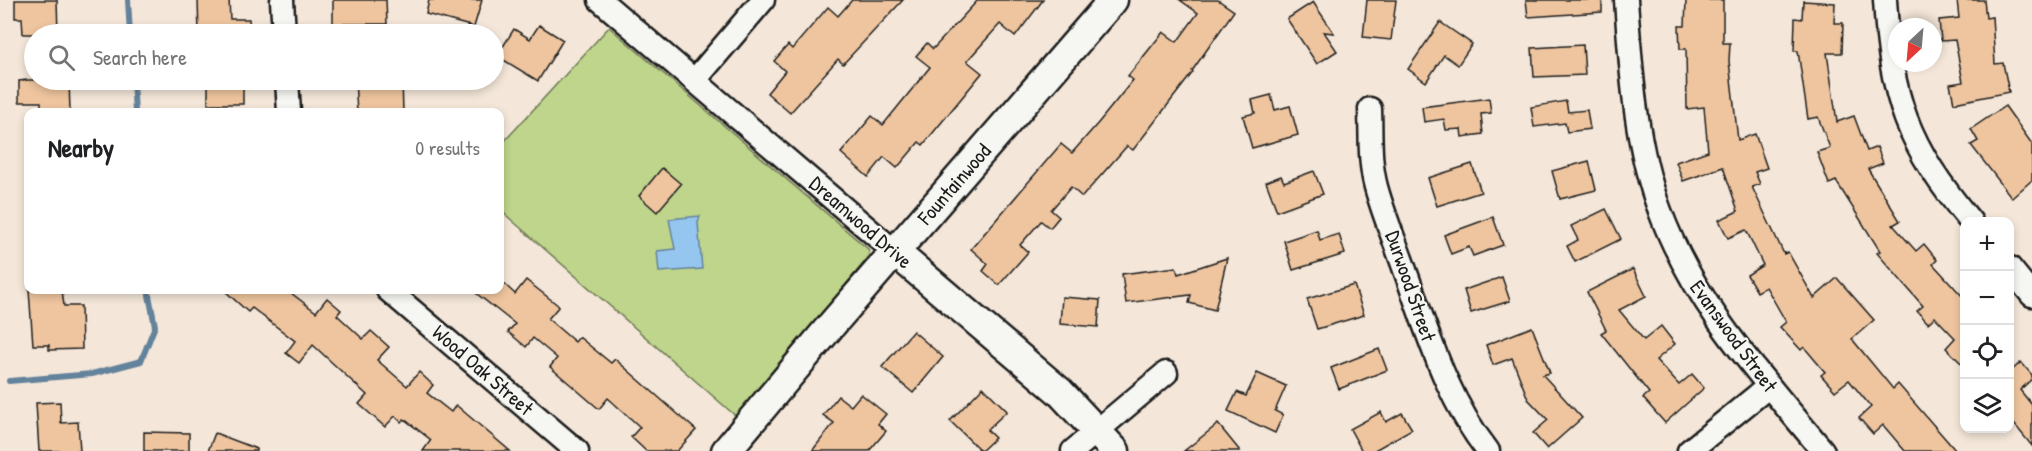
<!DOCTYPE html>
<meta charset="utf-8">
<style>
:root{--surface:#fff;--page:#f2f2f2;--text:#202124;--muted:#757577;--line:#e0e0e0}
body{margin:0;font-family:"Patrick Hand",sans-serif;background:var(--page);color:var(--text)}
.controls{position:absolute;right:18px;bottom:18px;display:grid;overflow:hidden;border-radius:12px;box-shadow:0 3px 9px #0003}
.controls button{width:54px;height:54px;display:grid;place-items:center;padding:0;border:0;border-bottom:2px solid var(--line);background:var(--surface);color:var(--text);font:30px sans-serif}
.compass{position:absolute;left:1888px;top:18px;width:54px;height:54px;border-radius:50%;background:var(--surface);box-shadow:0 3px 9px #0003;rotate:206deg}
.list{margin:0;padding:0;list-style:none}
h2{display:flex;justify-content:space-between;align-items:center;height:78px;margin:0;padding:0 24px;font-size:26px}
h2 small{font-size:20px;font-weight:400;color:var(--muted)}
.icon{flex:none;width:33px;height:33px;fill:none;stroke:currentColor;stroke-width:2;stroke-linecap:round;stroke-linejoin:round}
.map{position:relative;flex:none;width:2032px;height:451px;overflow:hidden}
.search{position:absolute;background:var(--surface);box-shadow:0 3px 9px #0003;left:24px;top:24px;width:480px;height:66px;display:flex;align-items:center;gap:15px;box-sizing:border-box;padding:0 21px;border-radius:33px;color:var(--muted);font-size:22px}
.panel{position:absolute;background:var(--surface);box-shadow:0 3px 9px #0003;left:24px;top:108px;width:480px;height:186px;border-radius:12px}
.map>svg:first-child{display:block}
.green{fill:#bed58b;stroke:#6d7854;stroke-width:1.5}
.water{fill:#94c6f0;stroke:#64829b;stroke-width:1.5}
.lines{fill:none;stroke-linecap:round;stroke-linejoin:round}
.stream{stroke:#64829b;stroke-width:6}
.building{fill:#efc59f;stroke:#1c1c1c;stroke-width:1.5}
.minor-casing{stroke:#1c1c1c;stroke-width:27}
.tertiary-casing{stroke:#1c1c1c;stroke-width:33}
.minor{stroke:#f6f6f2;stroke-width:22}
.tertiary{stroke:#f6f6f2;stroke-width:28}
.labels{text-anchor:middle;dominant-baseline:central;stroke-width:4.5;stroke-linejoin:round;paint-order:stroke}
.street-label{font-size:21px;fill:#1c1c1c;stroke:#f6f6f2}
</style>
<div class="map">
<svg width="2032" height="451" viewBox="0 0 2032 451">
<rect width="100%" height="100%" fill="#f4e7d9"/>
<filter id="ink" filterUnits="userSpaceOnUse"><feTurbulence type="fractalNoise" baseFrequency=".0167" numOctaves="2"/><feDisplacementMap in="SourceGraphic" scale="12" xChannelSelector="R" yChannelSelector="G"/><feConvolveMatrix kernelMatrix="1 2 1 2 8 2 1 2 1" color-interpolation-filters="sRGB"/></filter>
<g filter="url(#ink)">
<!-- green -->
<path class="green" d="M609 27 868 249 870 255 738 418 500 210V146Z"/>
<!-- water -->
<path class="water" d="M700 216 698 223 702 269 659 272 657 251 675 249 669 219Z"/>
<g class="lines">
<!-- stream -->
<g class="stream">
<path d="M128 0 130 34"/>
<path d="M133 80 135 112"/>
<path d="M9 381 92 374 141 361 155 326 148 290"/>
</g>
</g>
<!-- building -->
<g class="building">
<path d="M15 0H57L58 34H23L22 18H15Z"/>
<path d="M198 0H229L230 19H249L250 34H199Z"/>
<path d="M333 0H386L387 24H333Z"/>
<path d="M429 0H482L474 27 426 14Z"/>
<path d="M852 0H903L843 64 838 59 790 113 767 93 785 71 774 61 788 45 792 49 828 7 838 16Z"/>
<path d="M978 0H1043L1015 37 1000 24 967 61 982 73 923 145 919 142 897 168 884 157 868 177 841 153 872 116 883 125 930 67 916 56 927 43 933 49Z"/>
<path d="M1180 0H1218L1234 11 1192 71 1193 72 1133 150 1127 146 1082 197 1071 187 1051 210 1059 217 1050 228 1041 221 1020 245 1028 252 999 285 983 271 988 264 971 249 1061 144 1072 153 1099 122 1133 80 1128 76 1163 32 1177 42 1198 13Z"/>
<path d="M1367 0H1396L1391 40 1363 37Z"/>
<path d="M1526 0H1602V12L1528 17Z"/>
<path d="M1686 0H1723V43H1730L1729 61 1738 140 1755 134 1767 168 1755 172 1760 184 1752 187 1784 254 1788 252 1814 298 1837 278 1874 320 1852 339 1893 389 1898 384 1956 451H1905L1883 425 1873 434 1859 418 1871 407 1849 380 1835 391 1821 375 1825 372 1804 347 1801 350 1780 327 1786 322 1766 287 1757 292 1747 275 1763 265 1746 230 1728 238 1719 220 1738 211 1723 167 1683 181 1676 162 1708 151 1704 107 1687 109 1686 49H1680L1679 26H1685Z"/>
<path d="M1957 0H1984L1986 18 1992 17 1995 64 2003 63 2009 92 1954 103 1950 84 1963 82 1955 40 1941 41 1939 20 1959 18Z"/>
<path d="M1803 1 1835 3 1834 23H1843L1842 53H1827L1837 122 1854 116 1867 151 1877 147 1883 163 1868 169 1900 221 1893 225 1916 251 1924 244 1937 260 1933 264 1965 299V367L1946 348 1955 338 1935 317 1928 323 1917 311 1923 306 1877 253 1880 251 1836 181 1829 184 1817 152 1830 148 1818 117 1808 119 1798 51H1794L1795 18 1802 19Z"/>
<path d="M1313 2 1334 33 1324 32 1337 51 1317 64 1287 19Z"/>
<path d="M1440 22 1472 44 1458 65 1444 55 1426 82 1408 69Z"/>
<path d="M539 25 563 40 538 81 497 56 514 29 530 39Z"/>
<path d="M1583 45 1585 75 1534 77 1532 48Z"/>
<path d="M27 80H69L70 112H41V102H19V81Z"/>
<rect x="208" y="80" width="35" height="24"/>
<path d="M355 80H402L403 112H357Z"/>
<path d="M1271 95 1275 110 1290 106 1298 135 1252 148 1243 116 1255 113 1252 100Z"/>
<path d="M1489 98 1491 113 1481 114 1483 134 1462 137 1461 129 1446 130 1444 119 1424 122 1422 107Z"/>
<path d="M1566 101 1568 112 1587 110 1590 129 1567 132 1565 123 1534 127 1531 107Z"/>
<path d="M2005 106 2032 144V180L2012 198 1971 145 1978 141 1971 129Z"/>
<path d="M1589 161 1596 190 1560 199 1552 171Z"/>
<path d="M1472 164 1481 192 1437 206 1428 178Z"/>
<path d="M662 168 681 184 657 212 639 196Z"/>
<path d="M1314 171 1323 194 1277 211 1266 182 1281 176 1284 182Z"/>
<path d="M1606 209 1621 239 1575 262 1567 246 1578 240 1571 226Z"/>
<path d="M1493 217 1503 245 1473 256 1469 247 1451 254 1444 235Z"/>
<path d="M1317 230 1320 240 1339 234 1345 254 1293 270 1284 241Z"/>
<path d="M1227 258 1215 310 1189 303 1191 295 1126 303 1122 274 1176 267 1178 274Z"/>
<path d="M1633 269 1646 296 1619 310 1644 340 1661 326 1675 344 1656 360 1679 385 1692 374 1704 388 1665 423 1643 398 1649 393 1601 333 1606 330 1587 292Z"/>
<path d="M1502 277 1510 301 1471 313 1464 290Z"/>
<path d="M500 280 515 294 526 280 559 306 548 319 575 342 579 337 611 363 615 359 696 430 677 451H646L631 437 640 427 608 398 599 409 550 367 557 358 533 338 526 347 508 332 515 324 472 290H500Z"/>
<path d="M1354 285 1364 315 1317 329 1307 299Z"/>
<path d="M29 290H62L64 306H81L82 349 49 350V345H33Z"/>
<path d="M224 290H287L316 312 327 298 341 310 337 315 363 339 371 331 389 347 377 360 407 386 419 372 433 385 427 393 451 412 456 405 510 451H423L431 440 404 419 401 422 395 416 385 427 359 404 367 395 313 345 299 363 286 353 295 341 252 308 248 312Z"/>
<path d="M1062 297 1100 300 1098 327 1060 324Z"/>
<path d="M1532 327 1550 373 1543 375 1582 418 1547 449 1533 433 1548 420 1528 399 1512 358 1493 365 1486 345Z"/>
<path d="M913 331 943 357 913 393 882 367Z"/>
<path d="M1379 349 1387 370 1339 389 1331 368Z"/>
<path d="M2021 362 2032 375V379L2020 390 2032 405V446L2010 419V372Z"/>
<path d="M1257 373 1286 386 1275 411 1283 415 1275 433 1228 411 1237 392 1246 396Z"/>
<path d="M983 387 1007 411 987 430 995 438 981 451 950 421Z"/>
<path d="M861 394 886 414 878 424 886 431 869 451H812L834 423 823 415 838 396 851 406Z"/>
<path d="M60 402 61 423 78 422 80 451H39L36 403Z"/>
<path d="M1381 412 1386 422 1402 413 1412 429 1373 451H1362L1350 429Z"/>
<path d="M1218 424 1240 451H1184Z"/>
<path d="M144 432 189 433V451H144Z"/>
<path d="M215 433 257 449V451H208Z"/>
</g>
<g class="lines">
<!-- minor casing -->
<g class="minor-casing">
<g id="minor">
<path d="M282 0 284 34"/>
<path d="M600 0 895 252"/>
<path d="M1626 0C1631 70 1635 145 1660 211 1694 304 1761 376 1823 451"/>
<path d="M1885 0C1891 99 1907 145 1971 222"/>
<path d="M287 80 289 112"/>
<path d="M695 80 763 0"/>
<path d="M1370 109C1371 135 1369 161 1376 187 1384 216 1396 244 1406 273 1428 334 1447 399 1488 451"/>
<path d="M2010 268 2032 295"/>
<path d="M388 290 577 451"/>
<path d="M1073 451 1166 373"/>
<path d="M1689 451 1769 386"/>
</g>
</g>
<!-- tertiary casing -->
<g class="tertiary-casing">
<g id="tertiary">
<path d="M895 252 1060 392 1115 451"/>
<path d="M726 451 828 329 1113 0"/>
</g>
</g>
<!-- minor -->
<use href="#minor" class="minor"/>
<!-- tertiary -->
<use href="#tertiary" class="tertiary"/>
</g>
</g>
<g class="labels">
<!-- street labels -->
<g class="street-label">
<text transform="translate(954 184) rotate(-49)">Fountainwood</text>
<text transform="translate(861 222) rotate(41)">Dreamwood Drive</text>
<text transform="translate(1411 286) rotate(71)">Durwood Street</text>
<text transform="translate(1734 336) rotate(54)">Evanswood Street</text>
<text transform="translate(483 370) rotate(41)">Wood Oak Street</text>
</g>
</g>
</svg>
<div class="controls">
<button>+</button>
<button>−</button>
<button><svg class="icon" aria-label="locate" viewBox="0 0 24 24"><circle cx="12" cy="12" r="6"/><path d="M12 2v4M12 18v4M2 12h4M18 12h4"/></svg></button>
<button><svg class="icon" aria-label="layers" viewBox="0 0 24 24"><path d="M12 4l9 5-9 5-9-5zM3 14l9 5 9-5"/></svg></button>
</div>
<svg class="compass" viewBox="-18 -18 36 36"><path d="M0-13l5 13h-10z" fill="#e53935"/><path d="M0 13l5-13h-10z" fill="#757577"/></svg>
<div class="search"><svg class="icon" aria-label="search" viewBox="0 0 24 24"><circle cx="10" cy="10" r="6"/><path d="M15 15l6 6"/></svg>Search here</div>
<section class="panel">
<h2>Nearby<small>0 results</small></h2>
<ul class="list">
</ul>
</section>
</div>
